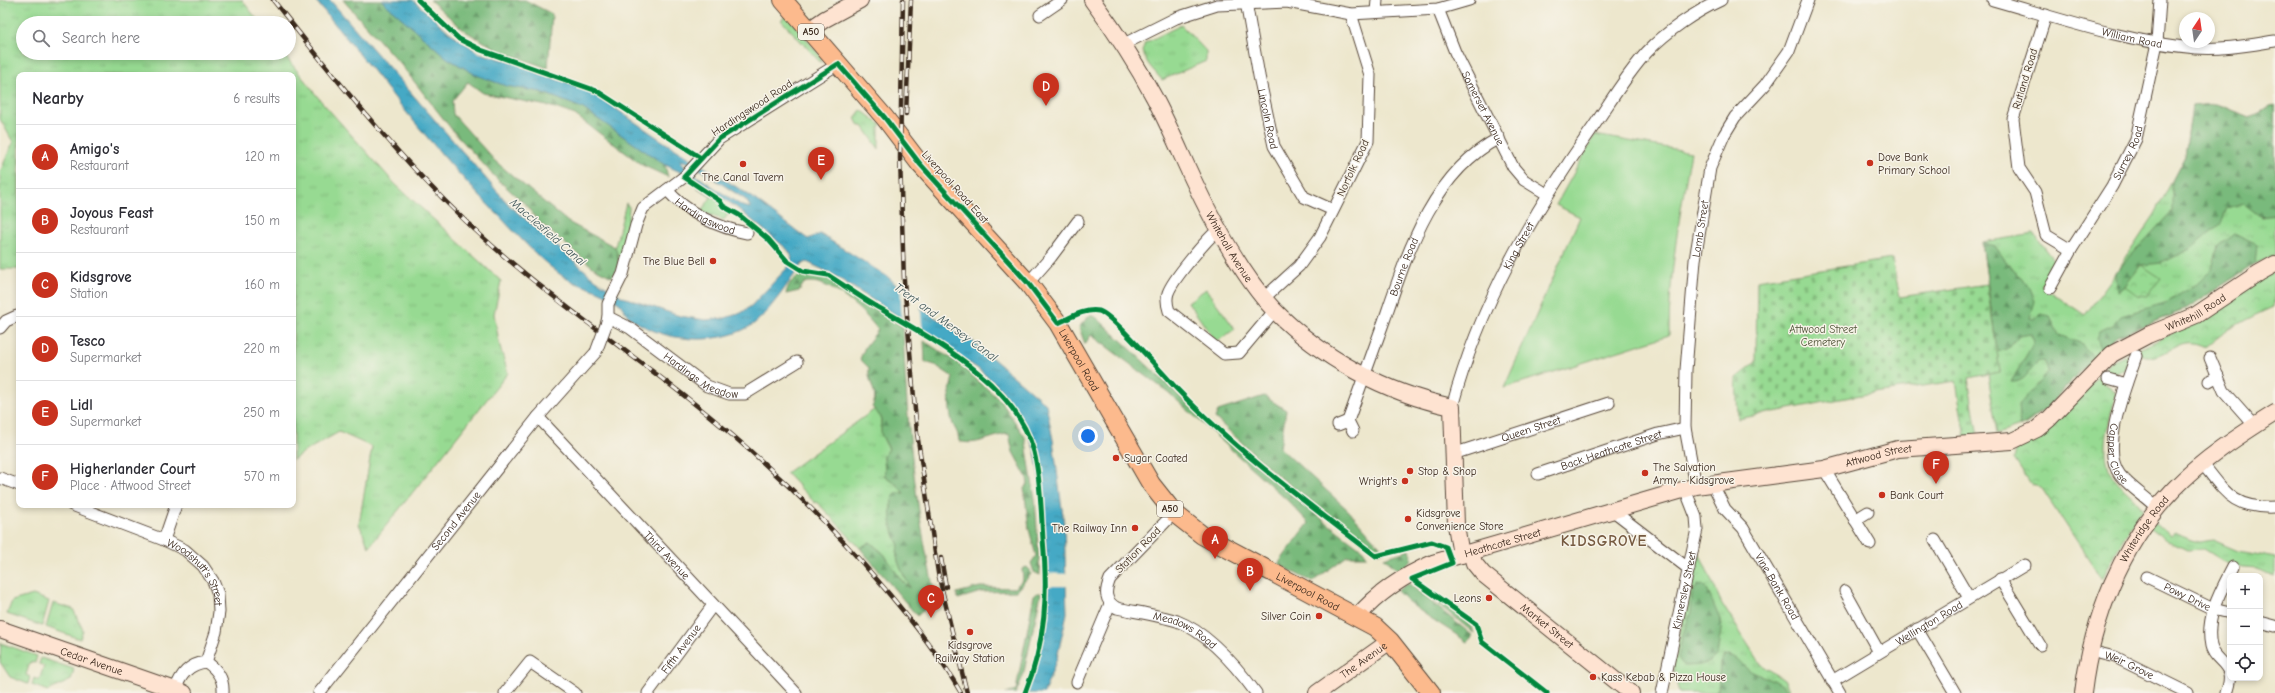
<!DOCTYPE html>
<meta charset="utf-8">
<style>
:root{--surface:#fff;--page:#f7f7f7;--text:#2b2b33;--muted:#7c7c81;--line:#e1e1e2;--accent:#c8321e}
body{margin:0;font-family:"Comic Neue",sans-serif;background:var(--page);color:var(--text)}
.controls{position:absolute;right:12px;bottom:12px;display:grid;overflow:hidden;border-radius:8px;box-shadow:0 2px 6px #0003}
.controls button{width:36px;height:36px;display:grid;place-items:center;padding:0;border:0;border-bottom:1px solid var(--line);background:var(--surface);color:var(--text);font:20px sans-serif}
.compass{position:absolute;left:2179px;top:12px;width:36px;height:36px;border-radius:50%;background:var(--surface);box-shadow:0 2px 6px #0003;rotate:13deg}
.you{position:absolute;left:1088px;top:436px;width:14px;height:14px;margin:-10px;border:3px solid #fff;border-radius:50%;background:#1a73e8;box-shadow:0 0 0 6px #1a73e833}
.badge{display:grid;place-items:center;width:26px;height:26px;border-radius:50%;background:var(--accent);color:#fff;font-size:13px;font-weight:700}
.pin{position:absolute;translate:-50% -33px;filter:drop-shadow(0 1px 2px #0008)}
.pin::after{content:'';position:absolute;top:21px;width:14px;height:12px;background:inherit;clip-path:polygon(0 0,100% 0,50% 100%)}
.list{margin:0;padding:0;list-style:none}
h2{display:flex;justify-content:space-between;align-items:center;height:52px;margin:0;padding:0 16px;font-size:17px}
h2 small{font-size:13px;font-weight:400;color:var(--muted)}
.list li{display:grid;grid-template-columns:26px 1fr auto;gap:12px;align-items:center;box-sizing:border-box;height:64px;padding:0 16px;border-top:1px solid var(--line)}
.list b{display:block;font-size:15px;white-space:nowrap}
.list p{margin:0;font-size:13px;white-space:nowrap;color:var(--muted)}
.list em{font-size:13px;font-style:normal;color:var(--muted)}
.icon{flex:none;width:22px;height:22px;fill:none;stroke:currentColor;stroke-width:2;stroke-linecap:round;stroke-linejoin:round}
.map{position:relative;flex:none;width:2275px;height:693px;overflow:hidden}
.search{position:absolute;background:var(--surface);box-shadow:0 2px 6px #0003;left:16px;top:16px;width:280px;height:44px;display:flex;align-items:center;gap:10px;box-sizing:border-box;padding:0 14px;border-radius:22px;color:var(--muted);font-size:15px}
.panel{position:absolute;background:var(--surface);box-shadow:0 2px 6px #0003;left:16px;top:72px;width:280px;height:436px;border-radius:8px}
.map>svg:first-child{display:block}
.grass{fill:url(#grass-tufts);stroke:#698258}
.forest{fill:url(#forest-firs);stroke:#5a724d}
.cemetery{fill:url(#cemetery-stones);stroke:#698258}
.park{fill:url(#park-crowns);stroke:#698258}
.garden{fill:#97da92;stroke:#698258}
.water{fill:url(#water-ripples);stroke:#406a72;fill-rule:evenodd}
.pier{fill:#ede7cd}
.lines{fill:none;stroke-linecap:round;stroke-linejoin:round}
.street-casing{stroke:#564638;stroke-width:13}
.secondary-casing{stroke:#564638;stroke-width:18}
.primary-casing{stroke:#564638;stroke-width:20}
.street{stroke:#fff;stroke-width:11}
.secondary{stroke:#fee3d1;stroke-width:16}
.primary{stroke:#fcba8d;stroke-width:18}
.rail-casing{stroke:#3b2a1e;stroke-width:4.5}
.rail{stroke:#f7f3e8;stroke-width:3;stroke-dasharray:9;stroke-linecap:butt}
.street-bridge-casing{stroke:#564638;stroke-width:13;stroke-linecap:butt}
.street-bridge{stroke:#fff;stroke-width:11}
.cycleway-casing{stroke:#f7f3e8;stroke-width:8}
.cycleway{stroke:#00873e;stroke-width:5}
.poi-dot{fill:#c8321e;stroke:#f7f3e8;stroke-width:1.5}
.labels{text-anchor:middle;dominant-baseline:central;stroke-width:3;stroke-linejoin:round;paint-order:stroke}
.shield{fill:#f7f3e8;stroke:#73665b;stroke-width:1}
.shield-label{font-size:10px;font-weight:bold;fill:#3b2a1e}
.street-label{font-size:11px;fill:#3b2a1e;stroke:#f7f3e8}
.poi-label{font-size:11px;fill:#3b2a1e;stroke:#f7f3e8;text-anchor:start}
.park-label{font-size:11px;fill:#52563b;stroke:#f7f3e8}
.water-label{font-size:12px;font-style:italic;fill:#3e5658;stroke:#f7f3e8}
.district-label{font-size:15px;font-weight:bold;letter-spacing:1px;fill:#765a40;stroke:#f7f3e8}
</style>
<div class="map">
<svg width="2275" height="693" viewBox="0 0 2275 693">
<defs>
<pattern id="grass-tufts" width="24" height="20" patternUnits="userSpaceOnUse"><rect width="24" height="20" fill="#97da92"/><path d="M3 7l-1-3M5 7V3M7 7l1-3M15 17l-1-3M17 17v-4M19 17l1-3" fill="none" stroke="#83bb7d"/></pattern>
<pattern id="forest-firs" width="22" height="20" patternUnits="userSpaceOnUse"><rect width="22" height="20" fill="#79ba7c"/><path d="M5 1l3.5 6h-7zM16 11l3.5 6h-7z" fill="#649765"/></pattern>
<pattern id="cemetery-stones" width="16" height="16" patternUnits="userSpaceOnUse"><rect width="16" height="16" fill="#97da92"/><path d="M2 7V4a2 2 0 0 1 4 0v3zM10 15v-3a2 2 0 0 1 4 0v3z" fill="#83bb7d"/></pattern>
<pattern id="park-crowns" width="20" height="18" patternUnits="userSpaceOnUse"><rect width="20" height="18" fill="#97da92"/><path d="M2 6a3 3 0 1 1 6 0M12 15a3 3 0 1 1 6 0" fill="none" stroke="#83bb7d"/></pattern>
<pattern id="water-ripples" width="26" height="14" patternUnits="userSpaceOnUse"><rect width="26" height="14" fill="#45a9c5"/><path d="M2 4q2-2 4 0t4 0M15 11q2-2 4 0t4 0" fill="none" stroke="#3b8a9f"/></pattern>
</defs>
<rect width="100%" height="100%" fill="#f7f3e8"/>
<filter id="ink" filterUnits="userSpaceOnUse"><feTurbulence type="fractalNoise" baseFrequency=".025" numOctaves="2"/><feDisplacementMap in="SourceGraphic" scale="8" xChannelSelector="R" yChannelSelector="G"/><feConvolveMatrix kernelMatrix="1 2 1 2 8 2 1 2 1" color-interpolation-filters="sRGB"/></filter>
<filter id="wash" filterUnits="userSpaceOnUse"><feTurbulence type="fractalNoise" baseFrequency=".012" numOctaves="4" result="noise"/><feDisplacementMap in="SourceGraphic" scale="16" xChannelSelector="R" yChannelSelector="G"/><feGaussianBlur stdDeviation="0.9" result="paint"/><feColorMatrix in="noise" values="0 0 0 0 0 0 0 0 0 0 0 0 0 0 0 0 0 1.4 0 .05"/><feComposite in="paint" operator="in"/></filter>
<g filter="url(#wash)">
<rect width="100%" height="100%" fill="#ede7cd"/>
<!-- grass -->
<g class="grass">
<path d="M0 0H242L260 23H23V53H283L321 101 395 184 501 281 494 314 500 347 508 373 369 547 359 524 372 447 339 432 302 453 293 460V75H19V269H0V172L13 142 0 119Z"/>
<path d="M787 15 821 57V63L781 20Z"/>
<path d="M1181 25 1206 51V61L1162 80C1154 70 1138 57 1145 43Z"/>
<path d="M2216 104 2250 117 2275 105V255L2255 264 2184 310 2117 336 2085 365 2046 409 2026 424 1997 434 1988 374 2000 372 1982 242 2034 234 2056 262 2041 286 2085 315 2113 277 2155 214 2185 156 2192 106Z"/>
<path d="M861 110 881 125 879 128V149L863 126H859L855 118Z"/>
<path d="M692 184 720 201 721 206 730 211 724 220 701 212 711 197Z"/>
<path d="M626 203 629 207 625 258 619 260 615 247Z"/>
<path d="M875 409 881 417C880 429 882 439 889 449L884 456 885 476 895 483 904 493H895C887 508 891 531 899 545 892 560 905 574 911 588L901 580 884 554 870 542 860 548 817 502 815 503 786 473Z"/>
<path d="M2150 519 2171 536 2175 533 2191 540 2200 542 2213 540 2238 551 2275 558V576L2256 569 2233 567 2204 549 2187 550 2166 540 2146 525Z"/>
<path d="M1698 550 1722 604 1761 665 1784 680 1791 693H1679L1673 666Z"/>
<path d="M33 595 49 601 42 626 7 614 12 601Z"/>
<path d="M53 603 73 609 83 630 80 639 46 627Z"/>
<path d="M1 643 37 656 35 663 30 662 26 675 30 677 28 684 10 677 0 662Z"/>
<path d="M41 658 74 669 71 680 48 691 32 685 34 678 39 680 44 666 39 664Z"/>
</g>
<!-- forest -->
<g class="forest">
<path d="M343 0H381L447 58 476 75 506 86 541 92 582 108 665 165 668 177 642 165 575 115 552 107 483 93 468 82 452 101 453 114 495 161 568 222 615 247C619 259 621 267 612 277L594 268 538 221 525 204 497 179 453 131 402 66Z"/>
<path d="M430 0H525L552 14 548 68 502 52 465 31Z"/>
<path d="M2216 104 2250 117 2275 105V215L2261 217 2243 203 2227 208 2221 223 2190 249 2162 263 2141 265 2125 286 2117 291 2116 272 2172 211V181L2185 156 2192 106Z"/>
<path d="M2234 234 2257 245 2255 264 2184 310 2117 336 2101 351 2096 338 2099 331 2113 325 2121 316 2168 302 2199 282 2212 269 2218 246Z"/>
<path d="M1982 242 1995 246 2013 271 2022 278 2030 289 2035 301 2030 318 2034 319 2042 314 2050 317 2059 335 2080 343 2094 357 2046 409 2020 427 2018 406 2048 372 2045 362 2039 360C2030 370 2025 383 2011 382L2034 342 2031 334 2019 336 2009 348 1997 352Z"/>
<path d="M815 273 824 275 903 327C906 419 915 510 936 599L917 616 860 548 870 542 884 554 901 580 910 588C905 574 892 560 899 545 891 531 887 508 895 493H904L895 483 885 476 884 456 889 449 881 434V417L872 407C880 393 867 383 869 368L860 359 865 347 878 330C866 313 826 275 804 283L799 291 786 294C789 278 800 274 815 273Z"/>
<path d="M1090 315 1097 318C1136 353 1172 390 1210 425 1259 469 1310 511 1363 550L1367 556H1347L1312 582 1278 564 1309 523 1288 501 1169 393 1091 335 1085 344 1079 327Z"/>
<path d="M924 341 955 361 1000 400 1025 437 1035 499 1040 575 1034 572 1031 563 1036 556 1029 529 1024 488 1028 484 1027 478 1013 452 1009 434C991 435 977 447 959 441 958 429 954 430 952 421 948 406 949 392 953 377L935 365 925 362Z"/>
<path d="M1264 396 1286 410 1280 448 1348 510 1384 551 1378 553 1276 474 1215 418 1218 411Z"/>
<path d="M1409 550 1412 559 1401 572 1384 558Z"/>
<path d="M1027 567 1030 570 1031 574 1016 591 981 592 958 599 957 593 980 587 1015 588 1023 579 1022 569Z"/>
<path d="M1408 583 1473 636 1467 642C1445 626 1414 610 1397 591Z"/>
<path d="M1702 584 1706 587 1722 624 1717 655 1709 662 1700 665 1684 666 1678 658 1682 638 1691 612 1692 594 1698 585Z"/>
<path d="M1037 593H1041L1023 676 1016 693H1006L1016 690 1034 595Z"/>
<path d="M1428 596C1444 603 1468 616 1474 633Z"/>
<path d="M1729 655C1738 658 1740 662 1746 668 1761 679 1777 676 1789 693H1714L1718 690 1720 663 1724 656Z"/>
</g>
<!-- cemetery -->
<path class="cemetery" d="M1892 259 1900 297 1987 284 2000 372 1968 378 1978 436 1965 438 1956 381 1861 395 1738 419 1736 378 1756 362 1757 280Z"/>
<!-- park -->
<g class="park">
<path d="M2141 265 2161 278 2147 296 2137 295 2125 286Z"/>
<path d="M2275 271 2273 307C2248 318 2226 329 2206 347 2179 334 2174 354 2150 357 2145 358 2137 354 2132 352L2125 369 2114 375 2106 373 2104 384 2111 387 2116 393C2111 418 2097 455 2114 478 2123 490 2134 496 2143 510L2123 539 2102 579 2041 487 2031 485 2014 459 2016 450 2044 434 2111 362 2210 316 2250 284Z"/>
</g>
<!-- garden -->
<g class="garden">
<path d="M1595 135 1691 152C1680 213 1669 273 1669 335L1504 388 1580 217 1556 205Z"/>
<path d="M1206 289 1235 329 1216 342 1188 302Z"/>
</g>
<!-- water -->
<path class="water" d="M315 0H330L510 206 596 280 623 297 680 316 706 320 725 318 741 313 751 306 788 267C793 259 793 257 787 249L736 207 691 177 665 165 582 108 541 92 506 86 476 75 447 58 381 0H413L449 32 479 53 513 62 545 76 586 88 596 95 661 140 746 193 805 237 808 239 820 234 888 277 923 310 970 339 1040 399 1046 404 1053 440 1064 524 1067 613 1057 658 1044 693H1026L1041 645 1048 590 1043 500 1035 452 1027 429 1000 388 977 368 834 275 807 262 802 264C790 280 766 318 749 327 715 346 663 342 632 319 626 315 624 309 620 304 617 301 612 299 609 297 594 287 576 286 561 275 539 259 521 239 503 220 434 152 377 74 315 0ZM680 160 690 163 746 200 751 208 742 206 686 169Z"/>
<!-- pier -->
<g class="pier">
<path d="M900 284 920 304 923 334 902 322Z"/>
<path d="M1045 573 1067 574 1068 586H1046Z"/>
</g>
</g>
<g filter="url(#ink)">
<g class="lines">
<!-- street casing -->
<g class="street-casing">
<g id="street">
<path id="s1" d="M1993 0C2057 18 2130 43 2196 48 2223 50 2249 45 2275 41"/>
<path id="s2" d="M1246 2 1259 76 1274 146 1304 197 1333 210"/>
<path id="s3" d="M1438 9 1455 52 1513 167 1524 180 1547 194"/>
<path d="M1376 12 1377 0"/>
<path d="M1040 15 1062 0"/>
<path id="s4" d="M2046 15 2013 119 2019 168 2035 192 2046 235 2071 250 2112 186 2136 139 2157 43 2160 0"/>
<path d="M1124 44 1176 18 1217 5 1287 2 1351 14 1438 9 1469 0"/>
<path id="s5" d="M667 190C687 213 718 228 747 233"/>
<path d="M1218 230C1206 240 1173 279 1168 293 1166 299 1167 305 1169 311L1224 354 1239 353 1275 310"/>
<path d="M1028 283 1051 257 1078 221"/>
<path d="M2050 288 2071 250"/>
<path d="M1264 298 1299 266 1320 237 1368 141 1370 75 1351 14"/>
<path id="s6" d="M608 317 630 328 707 386 729 394H745L797 362"/>
<path d="M606 325 608 317V304L623 274 636 225 643 208 684 177 719 139 838 64"/>
<path d="M0 328 6 321 17 316 19 317"/>
<path id="s7" d="M2136 356C2127 384 2099 448 2120 475 2130 487 2146 497 2157 508"/>
<path d="M2210 358 2224 391 2255 426"/>
<path d="M2108 379 2126 384"/>
<path d="M2209 381 2218 376"/>
<path id="s8" d="M1452 407C1480 304 1529 219 1589 133 1608 106 1625 76 1647 52 1667 31 1695 12 1721 0"/>
<path id="s9" d="M538 417 796 693"/>
<path id="s10" d="M1348 421C1360 388 1372 354 1384 321 1407 254 1432 173 1499 138"/>
<path d="M1338 425 1348 421 1353 431"/>
<path id="s11" d="M1453 454 1609 403"/>
<path d="M2202 463C2226 493 2233 509 2275 507"/>
<path d="M1824 469 1870 544"/>
<path id="s12" d="M1538 474 1658 434 1685 428"/>
<path d="M0 478 19 485"/>
<path id="s13" d="M1712 483 1725 509 1743 528 1840 693"/>
<path id="s14" d="M1696 486 1685 428 1686 370 1695 260 1710 168 1724 135 1735 117 1765 85 1789 51 1808 0"/>
<path id="s15" d="M72 505 164 540 185 550 203 566 213 581 218 594 219 612 216 632 206 662C189 664 181 674 175 690"/>
<path d="M1612 510 1689 569"/>
<path id="s16" d="M1174 513 1110 579C1105 591 1104 601 1117 608 1136 612 1158 615 1177 621 1208 633 1237 667 1256 693"/>
<path d="M1855 520 1868 512"/>
<path d="M164 540 176 505"/>
<path d="M1935 540 1969 598"/>
<path id="s17" d="M2147 577 2213 609 2230 613"/>
<path d="M2000 579 2040 645"/>
<path d="M1845 591 1879 652"/>
<path d="M2260 622 2275 626"/>
<path d="M1917 629 1955 693"/>
<path id="s18" d="M2090 651 2115 657 2188 693"/>
<path d="M206 662C217 669 224 679 223 693"/>
<path id="s19" d="M1832 681 2025 565"/>
<path d="M1077 682 1110 604"/>
<path id="s20" d="M319 693 538 417 596 352"/>
<path d="M505 693 530 662 575 693"/>
<path id="s21" d="M648 693 713 605"/>
<path id="s22" d="M1662 693 1697 529 1696 517 1685 489"/>
<path d="M2226 693C2238 662 2215 664 2211 646 2205 618 2220 592 2233 567"/>
</g>
</g>
<!-- secondary casing -->
<g class="secondary-casing">
<g id="secondary">
<path id="s23" d="M1092 0C1115 31 1136 63 1154 97 1177 140 1194 188 1219 230 1234 257 1252 287 1274 310 1321 358 1386 393 1452 407L1456 525 1461 555"/>
<path d="M809 30 825 19 860 0"/>
<path id="s24" d="M1471 553 1474 563 1483 574 1631 693"/>
<path id="s25" d="M1358 616C1378 593 1405 575 1433 563L1696 486 1824 469 1898 449 2012 441 2037 429 2049 419 2112 354 2148 335 2196 315 2259 273 2275 264"/>
<path id="s26" d="M0 629 184 693"/>
<path id="s27" d="M1317 693 1390 641"/>
<path id="s28" d="M2083 693C2092 619 2121 544 2174 489 2203 459 2240 435 2275 413"/>
</g>
</g>
<!-- primary casing -->
<g class="primary-casing">
<g id="primary">
<path id="s29" d="M783 0 885 118 920 164 1028 283 1058 323 1151 484 1174 513 1202 535 1375 627 1390 641 1431 693"/>
</g>
</g>
<!-- street -->
<use href="#street" class="street"/>
<!-- secondary -->
<use href="#secondary" class="secondary"/>
<!-- primary -->
<use href="#primary" class="primary"/>
<!-- rail casing -->
<g class="rail-casing">
<g id="rail">
<path d="M273 0C344 90 417 181 504 256 564 308 629 352 691 401 760 456 822 515 879 582 909 617 938 653 961 693"/>
<path d="M903 0 900 158 904 281 917 433 938 573 967 693"/>
<path d="M906 114 911 0"/>
<path d="M941 558 946 587"/>
</g>
</g>
<!-- rail -->
<use href="#rail" class="rail"/>
<!-- street-bridge casing -->
<g class="street-bridge-casing">
<path id="street-bridge" d="M596 352 606 325"/>
</g>
<!-- street-bridge -->
<use href="#street-bridge" class="street-bridge"/>
<!-- cycleway casing -->
<g class="cycleway-casing">
<g id="cycleway">
<path d="M418 0 459 39 481 50 597 91 701 158"/>
<path d="M1025 693C1046 641 1048 594 1043 539 1041 511 1041 480 1034 452 1016 384 937 342 881 309 863 299 845 286 828 275L803 271 787 261 768 239 739 215 723 206 720 201 684 177 719 139 838 64 885 118 920 164 1028 283 1058 323C1070 318 1085 308 1099 311 1113 315 1163 374 1176 388 1236 451 1307 503 1376 556L1432 542 1446 547 1452 563 1412 579 1476 624 1482 642 1547 693"/>
</g>
</g>
<!-- cycleway -->
<use href="#cycleway" class="cycleway"/>
</g>
</g>
<!-- markers -->
<g class="poi-dot">
<circle cx="1870" cy="163" r="4"/>
<circle cx="743" cy="164" r="4"/>
<circle cx="713" cy="261" r="4"/>
<circle cx="1116" cy="458" r="4"/>
<circle cx="1410" cy="471" r="4"/>
<circle cx="1645" cy="473" r="4"/>
<circle cx="1405" cy="481" r="4"/>
<circle cx="1882" cy="495" r="4"/>
<circle cx="1408" cy="519" r="4"/>
<circle cx="1135" cy="528" r="4"/>
<circle cx="1489" cy="598" r="4"/>
<circle cx="1319" cy="616" r="4"/>
<circle cx="970" cy="632" r="4"/>
<circle cx="1593" cy="677" r="4"/>
</g>
<g class="labels">
<!-- shield labels -->
<g class="shield">
<rect x="798" y="24" width="26" height="16" rx="3"/>
<rect x="1157" y="501" width="26" height="16" rx="3"/>
</g>
<g class="shield-label">
<text x="811" y="32">A50</text>
<text x="1170" y="509">A50</text>
</g>
<!-- street labels -->
<g class="street-label">
<text stroke="none"><textPath href="#s1" startOffset="144">William Road</textPath></text>
<text transform="translate(2025 79) rotate(-73)">Rutland Road</text>
<text transform="translate(752 108) rotate(-33)">Hardingswood Road</text>
<text stroke="none"><textPath href="#s3" startOffset="109">Somerset Avenue</textPath></text>
<text stroke="none"><textPath href="#s2" startOffset="119">Lincoln Road</textPath></text>
<text stroke="none"><textPath href="#s4" startOffset="374">Surrey Road</textPath></text>
<text transform="translate(1353 168) rotate(-65)">Norfolk Road</text>
<text transform="translate(955 187) rotate(48)">Liverpool Road East</text>
<text stroke="none"><textPath href="#s5" startOffset="47">Hardingswood</textPath></text>
<text stroke="none"><textPath href="#s14" startOffset="259">Lamb Street</textPath></text>
<text stroke="none"><textPath href="#s8" startOffset="175">King Street</textPath></text>
<text stroke="none"><textPath href="#s23" startOffset="283">Whitehall Avenue</textPath></text>
<text stroke="none"><textPath href="#s10" startOffset="164">Bourne Road</textPath></text>
<text stroke="none"><textPath href="#s25" startOffset="914">Whitehill Road</textPath></text>
<text stroke="none"><textPath href="#s29" startOffset="467">Liverpool Road</textPath></text>
<text stroke="none"><textPath href="#s6" startOffset="111">Hardings Meadow</textPath></text>
<text stroke="none"><textPath href="#s11" startOffset="82">Queen Street</textPath></text>
<text stroke="none"><textPath href="#s12" startOffset="77">Back Heathcote Street</textPath></text>
<text stroke="none"><textPath href="#s7" startOffset="102">Capper Close</textPath></text>
<text stroke="none"><textPath href="#s25" startOffset="552">Attwood Street</textPath></text>
<text stroke="none"><textPath href="#s20" startOffset="220">Second Avenue</textPath></text>
<text stroke="none"><textPath href="#s28" startOffset="177">Whiteridge Road</textPath></text>
<text stroke="none"><textPath href="#s25" startOffset="165">Heathcote Street</textPath></text>
<text transform="translate(1138 550) rotate(-46)">Station Road</text>
<text stroke="none"><textPath href="#s9" startOffset="189">Third Avenue</textPath></text>
<text stroke="none"><textPath href="#s15" startOffset="146">Woodshutt's Street</textPath></text>
<text stroke="none"><textPath href="#s13" startOffset="123">Vine Bank Road</textPath></text>
<text stroke="none"><textPath href="#s29" startOffset="803">Liverpool Road</textPath></text>
<text stroke="none"><textPath href="#s22" startOffset="105">Kinnersley Street</textPath></text>
<text stroke="none"><textPath href="#s17" startOffset="45">Powy Drive</textPath></text>
<text stroke="none"><textPath href="#s19" startOffset="113">Wellington Road</textPath></text>
<text stroke="none"><textPath href="#s24" startOffset="107">Market Street</textPath></text>
<text stroke="none"><textPath href="#s16" startOffset="198">Meadows Road</textPath></text>
<text stroke="none"><textPath href="#s21" startOffset="55">Fifth Avenue</textPath></text>
<text stroke="none"><textPath href="#s26" startOffset="97">Cedar Avenue</textPath></text>
<text stroke="none"><textPath href="#s27" startOffset="57">The Avenue</textPath></text>
<text stroke="none"><textPath href="#s18" startOffset="42">Weir Grove</textPath></text>
</g>
<!-- poi labels -->
<g class="poi-label">
<text x="1878" y="157">Dove Bank<tspan x="1878" dy="13">Primary School</tspan></text>
<text x="743" y="177" text-anchor="middle">The Canal Tavern</text>
<text x="705" y="261" text-anchor="end">The Blue Bell</text>
<text x="1124" y="458">Sugar Coated</text>
<text x="1653" y="467">The Salvation<tspan x="1653" dy="13">Army - Kidsgrove</tspan></text>
<text x="1418" y="471">Stop &amp; Shop</text>
<text x="1397" y="481" text-anchor="end">Wright's</text>
<text x="1890" y="495">Bank Court</text>
<text x="1416" y="513">Kidsgrove<tspan x="1416" dy="13">Convenience Store</tspan></text>
<text x="1127" y="528" text-anchor="end">The Railway Inn</text>
<text x="1481" y="598" text-anchor="end">Leons</text>
<text x="1311" y="616" text-anchor="end">Silver Coin</text>
<text x="970" y="645" text-anchor="middle">Kidsgrove<tspan x="970" dy="13">Railway Station</tspan></text>
<text x="1601" y="677">Kass Kebab &amp; Pizza House</text>
</g>
<!-- park labels -->
<g class="park-label">
<text x="1823" y="329">Attwood Street<tspan x="1823" dy="13">Cemetery</tspan></text>
</g>
<!-- water labels -->
<g class="water-label">
<text transform="translate(548 232) rotate(41)">Macclesfield Canal</text>
<text transform="translate(946 322) rotate(36)">Trent and Mersey Canal</text>
</g>
<!-- district labels -->
<g class="district-label">
<text x="1604" y="541">KIDSGROVE</text>
</g>
</g>
</svg>
<div class="controls">
<button>+</button>
<button>−</button>
<button><svg class="icon" aria-label="locate" viewBox="0 0 24 24"><circle cx="12" cy="12" r="6"/><path d="M12 2v4M12 18v4M2 12h4M18 12h4"/></svg></button>
</div>
<svg class="compass" viewBox="-18 -18 36 36"><path d="M0-13l5 13h-10z" fill="#e53935"/><path d="M0 13l5-13h-10z" fill="#7c7c81"/></svg>
<div class="you"></div>
<div class="pin badge" style="left:1215px;top:559px">A</div>
<div class="pin badge" style="left:1250px;top:591px">B</div>
<div class="pin badge" style="left:931px;top:618px">C</div>
<div class="pin badge" style="left:1046px;top:106px">D</div>
<div class="pin badge" style="left:821px;top:180px">E</div>
<div class="pin badge" style="left:1936px;top:484px">F</div>
<div class="search"><svg class="icon" aria-label="search" viewBox="0 0 24 24"><circle cx="10" cy="10" r="6"/><path d="M15 15l6 6"/></svg>Search here</div>
<section class="panel">
<h2>Nearby<small>6 results</small></h2>
<ul class="list">
<li><span class="badge">A</span><div><b>Amigo's</b><p>Restaurant</p></div><em>120 m</em></li>
<li><span class="badge">B</span><div><b>Joyous Feast</b><p>Restaurant</p></div><em>150 m</em></li>
<li><span class="badge">C</span><div><b>Kidsgrove</b><p>Station</p></div><em>160 m</em></li>
<li><span class="badge">D</span><div><b>Tesco</b><p>Supermarket</p></div><em>220 m</em></li>
<li><span class="badge">E</span><div><b>Lidl</b><p>Supermarket</p></div><em>250 m</em></li>
<li><span class="badge">F</span><div><b>Higherlander Court</b><p>Place · Attwood Street</p></div><em>570 m</em></li>
</ul>
</section>
</div>
